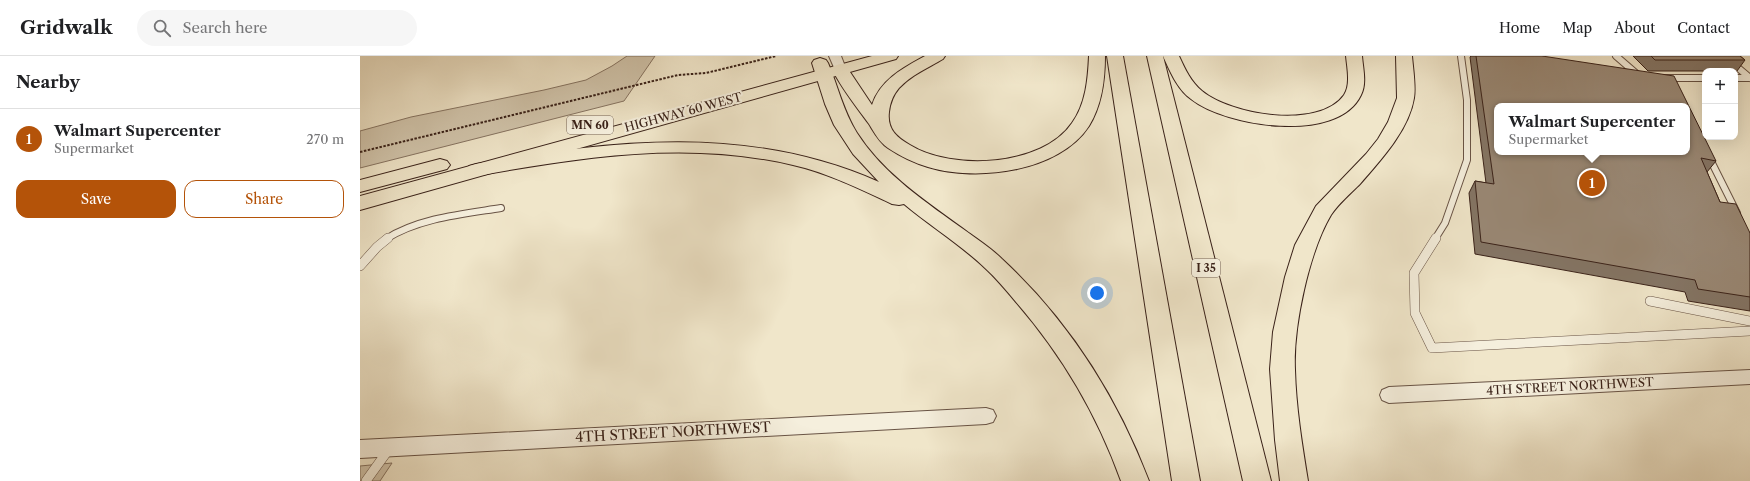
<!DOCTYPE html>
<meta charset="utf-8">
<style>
:root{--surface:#fff;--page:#f6f6f6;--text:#202124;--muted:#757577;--line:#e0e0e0;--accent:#b45309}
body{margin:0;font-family:"Libre Caslon Text",serif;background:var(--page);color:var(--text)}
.controls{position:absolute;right:12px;top:12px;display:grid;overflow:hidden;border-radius:8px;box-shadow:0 4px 16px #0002}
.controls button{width:36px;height:36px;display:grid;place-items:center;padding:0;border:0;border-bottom:1px solid var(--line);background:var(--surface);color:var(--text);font:20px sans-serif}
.you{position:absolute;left:737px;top:237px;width:14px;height:14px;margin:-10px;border:3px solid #fff;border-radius:50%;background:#1a73e8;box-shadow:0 0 0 6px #1a73e833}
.badge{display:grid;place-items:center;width:26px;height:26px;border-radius:50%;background:var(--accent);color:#fff;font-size:13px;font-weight:700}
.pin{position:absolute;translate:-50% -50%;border:2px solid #fff;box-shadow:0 1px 4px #0006}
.popup{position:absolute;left:1134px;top:47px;width:196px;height:52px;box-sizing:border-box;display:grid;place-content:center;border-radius:8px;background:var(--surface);filter:drop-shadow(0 1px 3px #0005);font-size:13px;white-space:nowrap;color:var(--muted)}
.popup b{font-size:15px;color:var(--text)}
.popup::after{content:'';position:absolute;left:50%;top:100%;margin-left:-8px;border:8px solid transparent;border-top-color:var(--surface)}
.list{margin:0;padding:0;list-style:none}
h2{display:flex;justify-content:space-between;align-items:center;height:52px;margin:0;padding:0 16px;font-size:17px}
h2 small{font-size:13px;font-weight:400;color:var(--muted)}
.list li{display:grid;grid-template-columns:26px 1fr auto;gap:12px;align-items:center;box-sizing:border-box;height:60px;padding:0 16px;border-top:1px solid var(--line)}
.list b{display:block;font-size:15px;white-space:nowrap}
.list p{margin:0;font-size:13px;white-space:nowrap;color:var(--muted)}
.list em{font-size:13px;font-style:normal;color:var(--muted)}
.actions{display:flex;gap:8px;padding:12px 16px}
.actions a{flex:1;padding:9px 0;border:1px solid var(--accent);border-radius:12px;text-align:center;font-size:14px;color:var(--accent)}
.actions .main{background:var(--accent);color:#fff}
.icon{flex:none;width:22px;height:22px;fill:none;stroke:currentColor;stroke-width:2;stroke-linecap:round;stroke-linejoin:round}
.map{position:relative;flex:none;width:1390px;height:425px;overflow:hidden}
header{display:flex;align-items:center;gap:24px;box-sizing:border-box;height:56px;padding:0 20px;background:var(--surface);border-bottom:1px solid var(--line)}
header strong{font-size:19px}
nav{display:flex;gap:22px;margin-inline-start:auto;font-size:14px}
.search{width:280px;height:36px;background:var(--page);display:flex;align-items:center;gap:10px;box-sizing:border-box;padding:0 14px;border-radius:22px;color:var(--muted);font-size:15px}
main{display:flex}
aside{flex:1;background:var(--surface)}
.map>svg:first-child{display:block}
.green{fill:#d1c5ac;stroke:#867462}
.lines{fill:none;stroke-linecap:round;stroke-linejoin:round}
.lane-far1-casing{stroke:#685345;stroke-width:8}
.lane-casing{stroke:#685345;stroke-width:10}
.street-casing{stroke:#685345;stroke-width:2}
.primary-casing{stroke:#3a2219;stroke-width:2}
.highway-casing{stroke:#3a2219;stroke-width:2}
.path{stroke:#3a2219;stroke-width:2;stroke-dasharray:2.5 1.5;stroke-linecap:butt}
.lane-far1{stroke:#f5efdd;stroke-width:6}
.lane{stroke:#f5efdd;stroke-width:9}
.street{fill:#f5efdd;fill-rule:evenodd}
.primary{fill:#f0e6ca;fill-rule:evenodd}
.highway{fill:#f0e6ca;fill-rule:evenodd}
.wall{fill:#847565;stroke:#3a2219}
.building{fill:#998875;stroke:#3a2219;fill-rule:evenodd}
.labels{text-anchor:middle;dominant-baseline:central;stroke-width:4;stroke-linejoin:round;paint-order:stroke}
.shield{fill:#f5efdd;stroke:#726054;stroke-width:1}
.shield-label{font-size:11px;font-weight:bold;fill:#3a2219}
.street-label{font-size:12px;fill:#3a2219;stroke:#f5efdd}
.near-street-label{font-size:14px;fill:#3a2219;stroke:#f5efdd}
</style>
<header>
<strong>Gridwalk</strong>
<div class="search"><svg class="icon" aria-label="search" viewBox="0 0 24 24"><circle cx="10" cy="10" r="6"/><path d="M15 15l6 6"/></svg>Search here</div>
<nav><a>Home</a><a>Map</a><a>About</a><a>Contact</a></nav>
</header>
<main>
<aside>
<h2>Nearby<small></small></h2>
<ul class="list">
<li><span class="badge">1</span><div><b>Walmart Supercenter</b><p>Supermarket</p></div><em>270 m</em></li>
</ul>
<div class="actions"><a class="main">Save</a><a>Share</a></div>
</aside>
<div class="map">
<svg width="1390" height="425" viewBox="0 0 1390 425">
<rect width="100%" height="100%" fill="#f0e6ca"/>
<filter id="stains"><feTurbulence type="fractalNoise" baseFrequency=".005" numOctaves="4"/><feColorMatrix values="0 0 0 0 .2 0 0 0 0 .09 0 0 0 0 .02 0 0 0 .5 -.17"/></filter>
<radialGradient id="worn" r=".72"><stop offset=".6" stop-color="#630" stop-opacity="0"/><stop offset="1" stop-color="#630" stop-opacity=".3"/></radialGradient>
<!-- green -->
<g class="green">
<path d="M267 0H295L264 45 0 112V75L51 61 184 34 226 24 252 10Z"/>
<path d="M32 407 20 425H0V410Z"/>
</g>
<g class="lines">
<!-- lane-far1 casing -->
<g class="lane-far1-casing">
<g id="lane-far1">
<path d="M1256 0 1278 19"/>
<path d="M1364 0 1390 22"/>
<path d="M1305 22H1345"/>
<path d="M1375 22H1390"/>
<path d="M1348 99 1377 157"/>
<path d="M26 183C59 162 103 158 141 152"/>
<path d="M1075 183 1085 167 1107 104V44L1101 0"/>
</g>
</g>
<!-- lane casing -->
<g class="lane-casing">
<g id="lane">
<path d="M1076 182 1054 217 1055 257 1072 292 1390 275"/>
<path d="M0 210 17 191 28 182"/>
<path d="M1290 245 1390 265"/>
<path d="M6 425 29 393"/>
</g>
</g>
<!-- street casing -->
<g class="street-casing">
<g id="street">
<path d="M469 0H481L486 13 484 16H476Z"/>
<path d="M1390 314V328L1029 347 1022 344 1020 339 1022 334 1029 331Z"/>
<path d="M626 352 633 354 636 360 633 366 626 368 0 402V384Z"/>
</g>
</g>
<!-- primary casing -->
<g class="primary-casing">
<g id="primary">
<path d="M512 0H538L536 3 0 154V140Z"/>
<path d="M80 103 87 105 90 109 87 113 0 136V124Z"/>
</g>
</g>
<!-- highway casing -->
<g class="highway-casing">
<g id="highway">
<path d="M565 0H585L583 3C568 12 551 19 539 32 533 39 530 47 529 56 527 73 536 81 550 89 592 115 682 111 712 67 726 48 728 22 729 0H745C745 24 742 49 729 70 699 116 617 126 568 111 554 107 540 100 528 92 519 86 514 76 509 68 496 50 482 33 472 13L474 10 480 8 486 10 512 49C520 24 543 12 565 0Z"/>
<path d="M747 0H763L840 425H812Z"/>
<path d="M787 0H803L911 425H883Z"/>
<path d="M803 0H819C825 13 831 26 842 35 871 59 959 74 984 39 991 29 987 11 986 0H1002C1003 13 1007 27 1001 39 978 88 866 71 831 43 817 33 810 15 803 0Z"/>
<path d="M1036 0H1052C1053 12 1056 31 1054 42 1049 74 1020 105 1000 128 990 138 978 148 971 159 949 196 933 271 935 314 936 351 942 388 948 425H920L915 384 910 313 913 276 925 221 935 189 956 150 1006 98 1018 83 1028 66 1037 42Z"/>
<path d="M460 2 466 4 468 7C478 30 483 55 497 77 523 118 567 147 606 175 618 184 631 192 642 203 708 264 757 341 789 425H761C737 358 702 299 656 246 646 234 636 222 625 212 600 188 570 170 544 148L539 149 532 148C500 133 468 117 433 109 328 84 220 101 116 120L109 118 106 114 109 110 116 108C252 84 389 68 519 126L493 98 474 69 465 48 452 7 454 4Z"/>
</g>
</g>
<!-- path -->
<path class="path" d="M0 96 318 19 346 17 416 0"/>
<!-- lane-far1 -->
<use href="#lane-far1" class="lane-far1"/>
<!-- lane -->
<use href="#lane" class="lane"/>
<!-- street -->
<use href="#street" class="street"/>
<!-- primary -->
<use href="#primary" class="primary"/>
<!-- highway -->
<use href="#highway" class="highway"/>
</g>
<!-- wall -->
<g class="wall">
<path d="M1111 0H1182L1356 105 1347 116 1360 146 1390 177V255L1328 245 1325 236 1115 198 1109 137 1115 125 1126 127 1110 1Z"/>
<path d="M1273 0H1380L1385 4 1377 15H1288Z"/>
</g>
<!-- building -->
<g class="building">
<path d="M1116 0H1182L1314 20 1356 105 1341 102 1360 146 1376 148 1390 177V241L1338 233 1335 224 1121 186 1115 125 1134 128ZM1137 50H1327V96H1137Z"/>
<path d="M1291 0H1380L1385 4H1295Z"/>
</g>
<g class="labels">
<!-- shield labels -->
<g class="shield">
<rect x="207" y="60" width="46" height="18" rx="3"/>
<rect x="832" y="203" width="28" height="18" rx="3"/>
</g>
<g class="shield-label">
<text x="230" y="69">MN 60</text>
<text x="846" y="212">I 35</text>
</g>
<!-- street labels -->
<g class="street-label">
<text transform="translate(323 56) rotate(-15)">HIGHWAY 60 WEST</text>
<text transform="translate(1210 330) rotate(-3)">4TH STREET NORTHWEST</text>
</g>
<!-- near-street labels -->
<g class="near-street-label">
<text transform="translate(313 376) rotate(-3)">4TH STREET NORTHWEST</text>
</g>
</g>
<rect width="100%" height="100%" filter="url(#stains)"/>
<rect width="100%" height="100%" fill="url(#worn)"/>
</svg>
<div class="controls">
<button>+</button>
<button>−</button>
</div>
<div class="you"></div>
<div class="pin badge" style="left:1232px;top:127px">1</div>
<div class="popup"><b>Walmart Supercenter</b>Supermarket</div>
</div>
</main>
